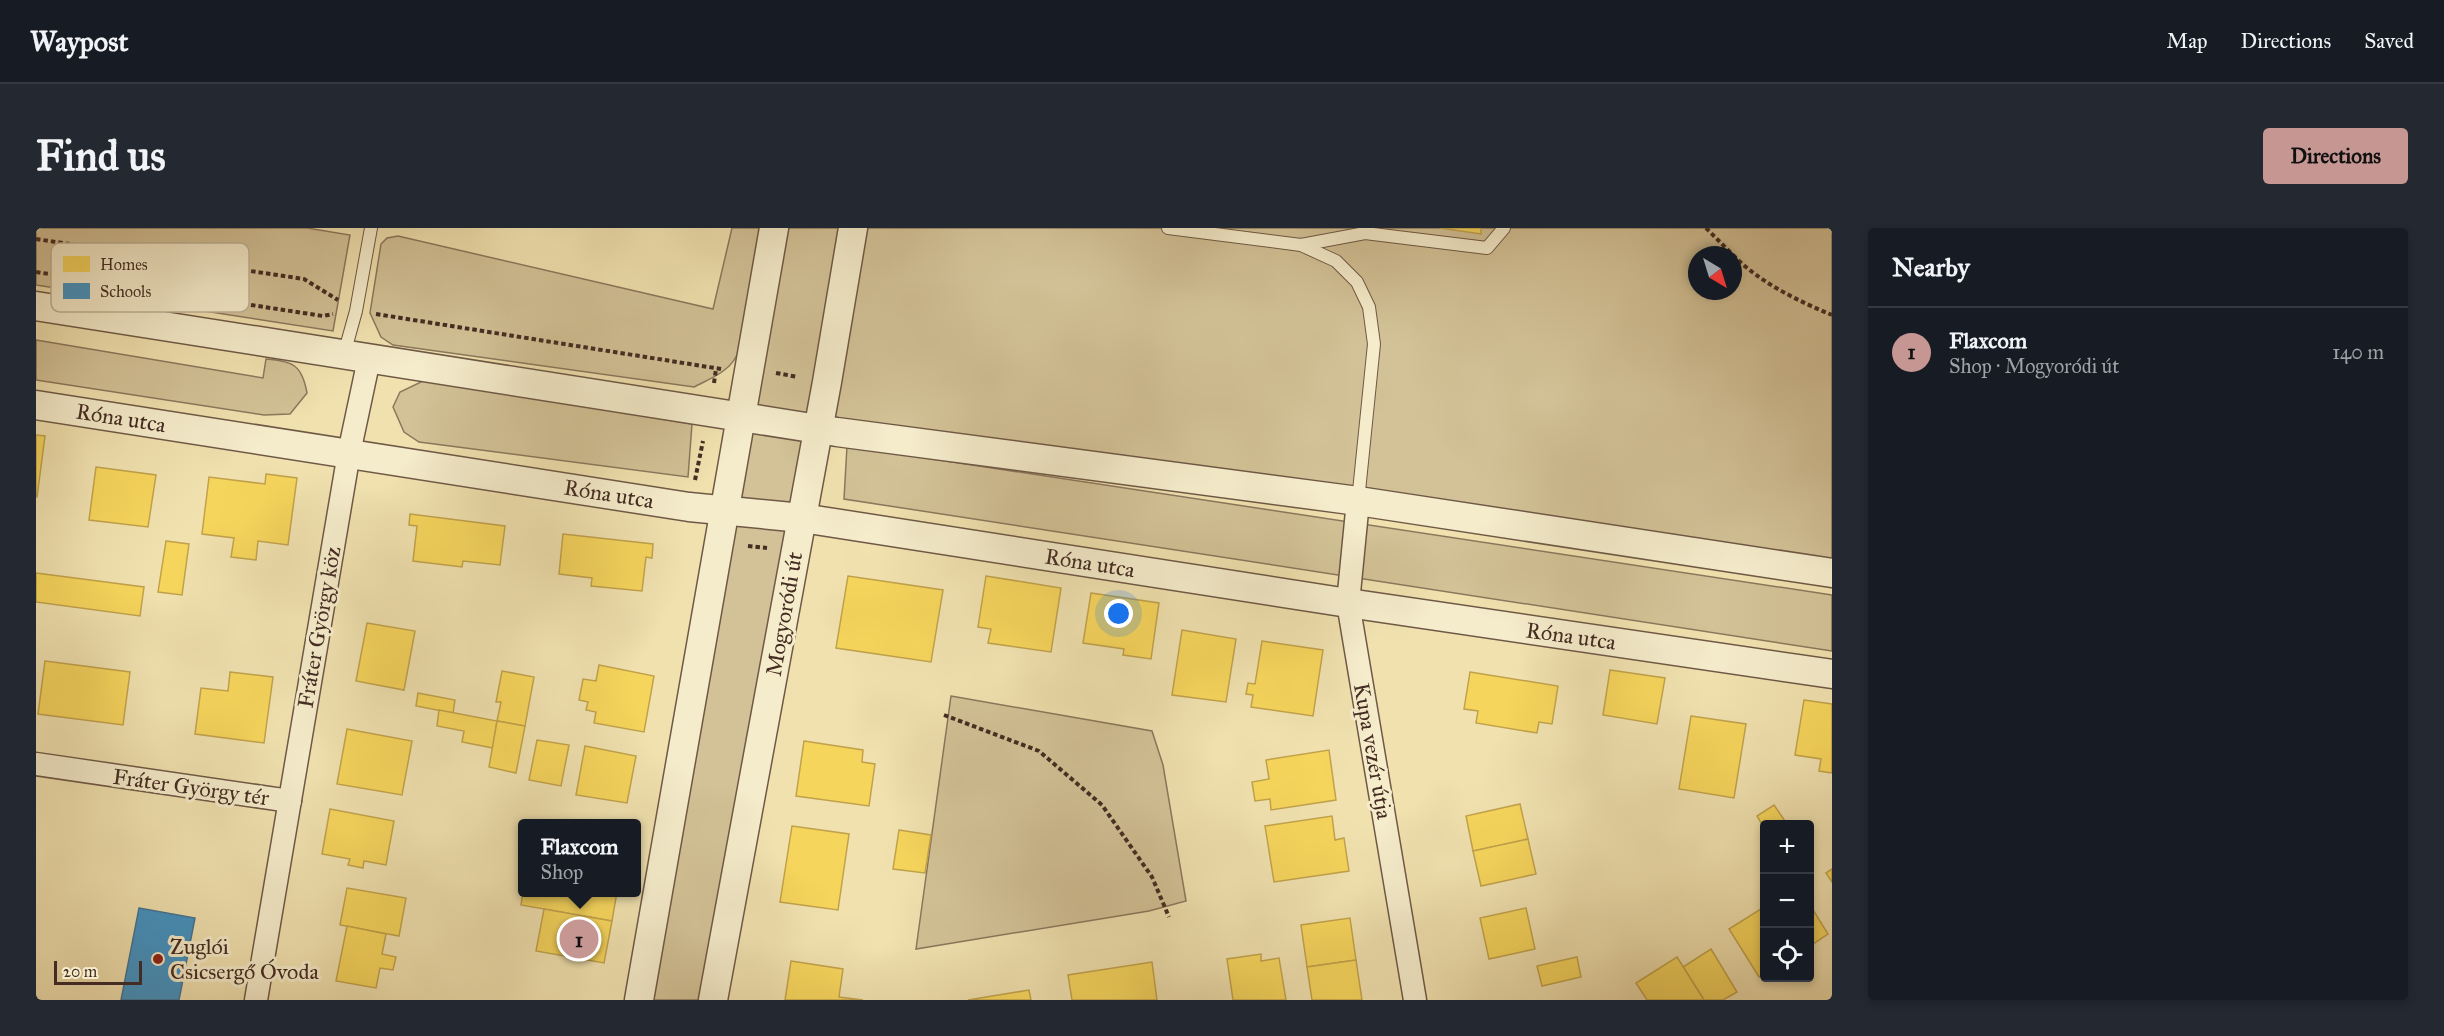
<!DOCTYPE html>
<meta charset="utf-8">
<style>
:root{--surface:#171b24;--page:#242831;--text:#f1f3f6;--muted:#9ea1a6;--line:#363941;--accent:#c59692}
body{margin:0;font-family:"IM FELL Great Primer",serif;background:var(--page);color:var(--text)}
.controls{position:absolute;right:18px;bottom:18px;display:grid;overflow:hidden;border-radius:6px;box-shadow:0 3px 9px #0003}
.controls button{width:54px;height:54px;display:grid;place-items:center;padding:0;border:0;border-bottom:2px solid var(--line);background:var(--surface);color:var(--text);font:30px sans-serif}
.compass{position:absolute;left:1652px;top:18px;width:54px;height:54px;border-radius:50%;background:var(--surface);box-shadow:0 3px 9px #0003;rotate:142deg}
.scale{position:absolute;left:18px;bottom:15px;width:88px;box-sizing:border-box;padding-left:6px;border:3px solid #442c23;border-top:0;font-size:16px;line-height:21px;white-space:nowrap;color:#442c23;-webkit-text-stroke:4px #f5eccb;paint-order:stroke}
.you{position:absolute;left:1083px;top:386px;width:21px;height:21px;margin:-15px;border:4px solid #fff;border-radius:50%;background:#1a73e8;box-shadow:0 0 0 9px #1a73e833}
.badge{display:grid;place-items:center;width:39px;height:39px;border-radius:50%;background:var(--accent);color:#111;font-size:20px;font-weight:700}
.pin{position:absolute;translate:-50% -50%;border:3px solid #fff;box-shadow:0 2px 6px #0006}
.popup{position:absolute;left:482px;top:591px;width:123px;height:78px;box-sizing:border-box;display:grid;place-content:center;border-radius:6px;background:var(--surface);filter:drop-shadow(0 2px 4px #0005);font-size:20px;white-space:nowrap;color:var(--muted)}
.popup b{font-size:22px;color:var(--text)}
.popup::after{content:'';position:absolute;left:50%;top:100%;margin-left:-12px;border:12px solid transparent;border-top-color:var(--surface)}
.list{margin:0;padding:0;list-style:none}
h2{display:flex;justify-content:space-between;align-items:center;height:78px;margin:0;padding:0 24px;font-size:26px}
h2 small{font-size:20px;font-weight:400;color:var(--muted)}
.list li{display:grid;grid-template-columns:39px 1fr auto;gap:18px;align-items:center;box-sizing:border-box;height:90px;padding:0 24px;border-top:2px solid var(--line)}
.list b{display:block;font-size:22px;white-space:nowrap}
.list p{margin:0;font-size:20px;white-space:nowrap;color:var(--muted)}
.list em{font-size:20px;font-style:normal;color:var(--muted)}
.icon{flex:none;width:33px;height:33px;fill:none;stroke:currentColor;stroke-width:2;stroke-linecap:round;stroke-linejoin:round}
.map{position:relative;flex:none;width:1796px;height:772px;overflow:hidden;border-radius:6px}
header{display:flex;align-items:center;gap:36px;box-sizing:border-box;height:84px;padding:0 30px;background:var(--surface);border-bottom:2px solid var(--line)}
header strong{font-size:28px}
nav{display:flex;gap:33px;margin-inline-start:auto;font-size:21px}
.intro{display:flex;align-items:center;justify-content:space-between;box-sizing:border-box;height:144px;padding:0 36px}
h1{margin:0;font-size:42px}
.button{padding:15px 27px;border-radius:6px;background:var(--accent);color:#111;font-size:21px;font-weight:700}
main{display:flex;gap:36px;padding:0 36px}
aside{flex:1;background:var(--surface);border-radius:6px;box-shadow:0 3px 9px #0003}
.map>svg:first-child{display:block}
.green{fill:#d3c297;stroke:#8c775d;stroke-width:1.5;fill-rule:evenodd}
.homes{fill:#f6d55c;stroke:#c1a24b;stroke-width:1.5}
.schools{fill:#4393c3;stroke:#437493;stroke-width:1.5}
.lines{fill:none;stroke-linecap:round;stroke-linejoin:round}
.service-casing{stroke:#6f5946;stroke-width:14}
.minor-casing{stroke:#6f5946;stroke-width:25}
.tertiary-casing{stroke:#6f5946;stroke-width:31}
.path{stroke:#442c23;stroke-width:4;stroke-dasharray:4.5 3;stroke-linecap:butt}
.service{stroke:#f5eccb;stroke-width:12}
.minor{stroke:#f5eccb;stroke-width:22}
.tertiary{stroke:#f5eccb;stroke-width:28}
.poi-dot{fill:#8f2418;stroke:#f5eccb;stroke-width:2}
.labels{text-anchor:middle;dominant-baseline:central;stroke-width:6;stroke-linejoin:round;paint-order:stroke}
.street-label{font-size:22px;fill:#442c23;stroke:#f5eccb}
.poi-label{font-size:22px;fill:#442c23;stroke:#f5eccb;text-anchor:start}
.key{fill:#f5eccb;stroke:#c0b299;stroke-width:1.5}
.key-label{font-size:16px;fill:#442c23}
</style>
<header>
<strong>Waypost</strong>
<nav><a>Map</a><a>Directions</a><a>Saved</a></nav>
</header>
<div class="intro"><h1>Find us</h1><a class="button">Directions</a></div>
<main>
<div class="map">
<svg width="1796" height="772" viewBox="0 0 1796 772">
<rect width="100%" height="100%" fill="#f0e1af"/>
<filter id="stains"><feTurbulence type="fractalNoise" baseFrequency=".00333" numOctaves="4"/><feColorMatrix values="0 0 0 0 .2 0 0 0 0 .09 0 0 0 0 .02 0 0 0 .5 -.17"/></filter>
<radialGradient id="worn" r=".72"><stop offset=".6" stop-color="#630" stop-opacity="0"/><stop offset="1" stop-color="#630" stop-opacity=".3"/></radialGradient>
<!-- green -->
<g class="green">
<path d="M0 0H271L314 7 297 103 0 57Z"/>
<path d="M696 0H725C720 32 714 103 700 129 691 145 673 151 658 159L357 117 345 109 334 85 345 16 351 10 362 8 677 81Z"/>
<path d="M738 0H1796V345L782 201 677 772H603ZM1661 27H1697V63H1661Z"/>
<path d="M0 112 227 150 230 131C257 133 266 137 271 165L254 186 228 187 0 152Z"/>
<path d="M389 152 656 196 652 249 383 214 368 204 357 179 364 164Z"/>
<path d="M811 218 1796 367V423L808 271Z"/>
<path d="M915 468 1116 503 1127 537 1150 673 1113 683 880 721Z"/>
</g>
<!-- homes -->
<g class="homes">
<path d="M1404 0H1445V6Z"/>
<path d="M0 207 9 208 1 269H0Z"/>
<path d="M60 239 120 247 112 299 53 292Z"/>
<path d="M230 246 261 250 252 317 222 313 220 332 195 329 198 310 166 306 173 249 229 256Z"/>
<path d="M374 286 469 298 464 337 427 333 426 339 377 333 381 298 373 297Z"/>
<path d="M527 306 617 316 616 330 610 329 606 363 555 358 556 350 523 346Z"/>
<path d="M130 313 153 316 146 367 122 364Z"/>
<path d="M0 345 108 359 104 388 0 374Z"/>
<path d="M812 348 907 362 895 434 800 420Z"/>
<path d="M950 348 1025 360 1015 424 952 415 955 401 942 399Z"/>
<path d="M1055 365 1123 375 1115 431 1087 427 1088 421 1047 415Z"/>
<path d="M331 395 379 403 368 462 320 453Z"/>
<path d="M1146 402 1200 411 1190 474 1136 467Z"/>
<path d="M1226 413 1287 422 1277 488 1215 479 1217 467 1210 466 1212 455 1219 456Z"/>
<path d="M9 433 94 444 87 497 2 486Z"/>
<path d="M563 437 618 448 608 504 558 495 560 484 550 482 552 474 543 472 547 451 560 453Z"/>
<path d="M1574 442 1629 450 1621 496 1567 487Z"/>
<path d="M466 443 498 449 489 498 461 493 465 474H460Z"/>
<path d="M194 444 237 449 228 515 159 506 165 460 192 463Z"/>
<path d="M1434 444 1522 458 1516 496 1503 494 1501 505 1440 495 1442 483 1428 481Z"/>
<path d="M382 465 419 472 417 485 380 478Z"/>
<path d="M1768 472 1796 476V545L1783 543 1785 531 1759 527Z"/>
<path d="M403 482 461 493 457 520 426 514 428 503 401 498Z"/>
<path d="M1655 488 1710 496 1698 570 1643 561Z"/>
<path d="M461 493 489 498 480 545 453 539Z"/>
<path d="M311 501 376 513 366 567 301 556Z"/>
<path d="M501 512 533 517 525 558 493 552Z"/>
<path d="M768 513 827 522 826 534 839 536 833 578 760 568Z"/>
<path d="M549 518 600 528 591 575 540 567Z"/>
<path d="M1293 522 1300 572 1235 582 1234 571 1219 573 1216 554 1233 551 1230 532Z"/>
<path d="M1484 576 1492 611 1437 623 1430 588Z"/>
<path d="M1738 577 1751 596H1728V600L1721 588Z"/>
<path d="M294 581 358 593 350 637 328 633 327 640 312 637 314 631 286 626Z"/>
<path d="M1296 588 1299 612 1308 610 1313 643 1238 654 1229 598Z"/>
<path d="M756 598 813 606 802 682 744 674Z"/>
<path d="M863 602 895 607 889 645 857 641Z"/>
<path d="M1492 611 1500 646 1445 658 1437 623Z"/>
<path d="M1796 641V654L1790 645Z"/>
<path d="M311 660 370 670 363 708 304 697Z"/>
<path d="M487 664H581L576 693 485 677Z"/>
<path d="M1774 677 1792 706 1774 718Z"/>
<path d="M1728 679V746L1723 749 1693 701Z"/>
<path d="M1490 680 1499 721 1453 731 1444 690Z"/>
<path d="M508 681 576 693 568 735 500 723Z"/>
<path d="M1314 690 1320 732 1271 739 1265 697Z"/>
<path d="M311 698 350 706 346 726 360 729 357 742 344 740 340 760 300 753Z"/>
<path d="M1675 721 1701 764 1687 772H1668L1647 739Z"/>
<path d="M1225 726V733L1243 730 1250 772H1197L1191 731Z"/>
<path d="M1541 729 1545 749 1506 758 1501 738Z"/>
<path d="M1641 729 1668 772H1611L1600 755Z"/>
<path d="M1320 732 1326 772H1276L1271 739Z"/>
<path d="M755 733 807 741 803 769 827 772H749Z"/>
<path d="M1116 734 1121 772H1036L1032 747Z"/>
<path d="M993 762 995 772H932Z"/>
</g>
<!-- schools -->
<path class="schools" d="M103 680 159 690 143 772H85Z"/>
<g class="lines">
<!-- service casing -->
<g class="service-casing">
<g id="service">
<path d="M1132 0 1265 17 1300 33 1321 54 1333 79 1338 116 1322 273"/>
<path d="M1265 17 1329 5 1451 20 1468 0"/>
<path d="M308 126 320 83 335 0"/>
</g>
</g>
<!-- minor casing -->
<g class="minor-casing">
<g id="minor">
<path d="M1322 273 1312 375 1379 772"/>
<path d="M0 536 254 573"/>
<path d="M220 772 313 225 333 131"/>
</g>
</g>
<!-- tertiary casing -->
<g class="tertiary-casing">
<g id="tertiary">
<path d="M0 78 801 204 1322 273 1796 345"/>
<path d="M0 177 653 279 766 290 1312 375 1796 446"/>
<path d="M603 772 738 0"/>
<path d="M677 772 791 154 817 0"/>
</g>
</g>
<!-- path -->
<g class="path">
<path d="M1670 0 1697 27"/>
<path d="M0 11 268 51 302 72"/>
<path d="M1697 27C1723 54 1762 73 1796 87"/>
<path d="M0 44 287 88 297 86"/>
<path d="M340 86 685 141"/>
<path d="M740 145 762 149"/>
<path d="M678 155 680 141"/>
<path d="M659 252 667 213"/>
<path d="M712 318 731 320"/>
<path d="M908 487 1003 523 1066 577 1116 649 1133 689"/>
</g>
<!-- service -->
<use href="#service" class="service"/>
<!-- minor -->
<use href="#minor" class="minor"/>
<!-- tertiary -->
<use href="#tertiary" class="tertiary"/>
</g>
<!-- markers -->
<circle class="poi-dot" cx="122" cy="731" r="6"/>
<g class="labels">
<!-- street labels -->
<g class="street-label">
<text transform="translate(85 190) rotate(9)">Róna utca</text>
<text transform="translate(573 266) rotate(9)">Róna utca</text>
<text transform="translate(1054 335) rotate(9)">Róna utca</text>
<text transform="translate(748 386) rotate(-80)">Mogyoródi út</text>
<text transform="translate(283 399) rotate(-80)">Fráter György köz</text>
<text transform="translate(1535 408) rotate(8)">Róna utca</text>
<text transform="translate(1337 523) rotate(80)">Kupa vezér útja</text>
<text transform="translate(155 559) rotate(8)">Fráter György tér</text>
</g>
<!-- poi labels -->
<g class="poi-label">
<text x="134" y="718">Zuglói<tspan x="134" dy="25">Csicsergő Óvoda</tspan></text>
</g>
</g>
<!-- legend -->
<rect x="15" y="15" width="198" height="69" rx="9" class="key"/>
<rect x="27" y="28" width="27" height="16" fill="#f6d55c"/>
<rect x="27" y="55" width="27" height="16" fill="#4393c3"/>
<g class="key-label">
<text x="64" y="42">Homes</text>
<text x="64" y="69">Schools</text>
</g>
<rect width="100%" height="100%" filter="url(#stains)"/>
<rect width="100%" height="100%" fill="url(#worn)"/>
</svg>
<div class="controls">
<button>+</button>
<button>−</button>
<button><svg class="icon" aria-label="locate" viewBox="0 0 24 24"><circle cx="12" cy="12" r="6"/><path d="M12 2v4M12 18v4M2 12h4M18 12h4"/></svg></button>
</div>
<svg class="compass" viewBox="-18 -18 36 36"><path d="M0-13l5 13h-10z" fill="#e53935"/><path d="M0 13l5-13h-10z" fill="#9ea1a6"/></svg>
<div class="scale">20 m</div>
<div class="you"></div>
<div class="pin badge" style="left:543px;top:711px">1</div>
<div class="popup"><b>Flaxcom</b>Shop</div>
</div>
<aside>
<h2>Nearby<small></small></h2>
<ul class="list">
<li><span class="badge">1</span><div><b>Flaxcom</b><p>Shop · Mogyoródi út</p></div><em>140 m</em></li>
</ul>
</aside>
</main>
